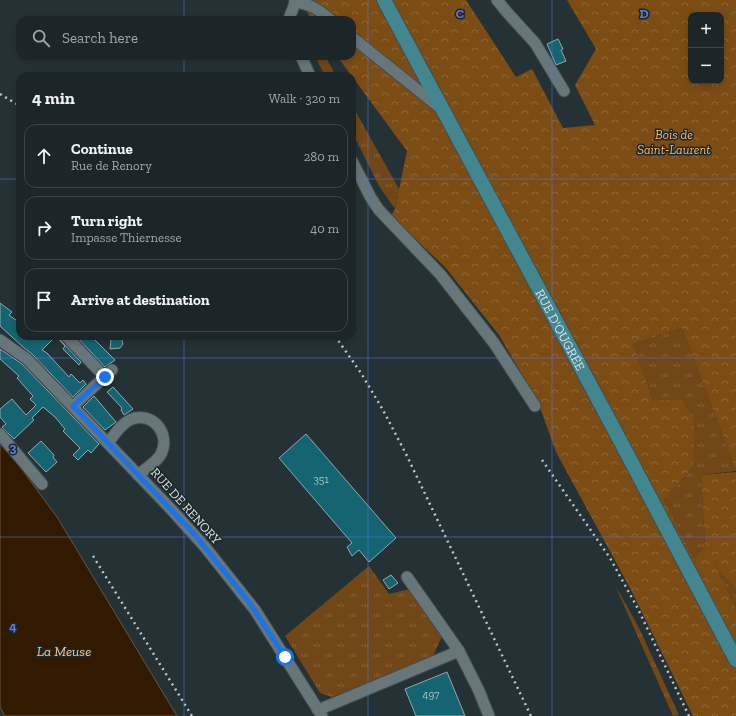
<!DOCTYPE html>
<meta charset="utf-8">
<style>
:root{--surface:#1c2628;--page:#293234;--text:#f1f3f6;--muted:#a0a5a8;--line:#3a4345}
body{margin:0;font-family:"Zilla Slab",serif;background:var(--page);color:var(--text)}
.controls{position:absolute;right:12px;top:12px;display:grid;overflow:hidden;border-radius:8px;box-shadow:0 2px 6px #0003}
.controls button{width:36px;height:36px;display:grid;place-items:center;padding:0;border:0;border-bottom:1px solid var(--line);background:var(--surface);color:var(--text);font:20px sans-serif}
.stop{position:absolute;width:12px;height:12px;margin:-9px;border:3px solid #1a73e8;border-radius:50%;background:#fff}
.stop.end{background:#1a73e8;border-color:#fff;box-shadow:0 1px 4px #0008}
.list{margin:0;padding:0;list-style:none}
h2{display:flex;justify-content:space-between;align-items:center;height:52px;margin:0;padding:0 16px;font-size:17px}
h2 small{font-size:13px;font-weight:400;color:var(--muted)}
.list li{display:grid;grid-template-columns:26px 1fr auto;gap:12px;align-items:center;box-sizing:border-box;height:64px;margin:0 8px 8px;padding:0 8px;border:1px solid var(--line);border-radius:12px}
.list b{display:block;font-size:15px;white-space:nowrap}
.list p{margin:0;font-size:13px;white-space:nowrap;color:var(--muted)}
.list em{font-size:13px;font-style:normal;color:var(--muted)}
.icon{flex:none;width:22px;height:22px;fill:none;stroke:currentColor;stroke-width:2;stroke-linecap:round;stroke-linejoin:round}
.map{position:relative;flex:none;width:736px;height:716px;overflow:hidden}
.search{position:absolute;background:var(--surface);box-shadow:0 2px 6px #0003;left:16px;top:16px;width:340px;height:44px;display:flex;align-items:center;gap:10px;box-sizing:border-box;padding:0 14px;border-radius:12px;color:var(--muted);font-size:15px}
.panel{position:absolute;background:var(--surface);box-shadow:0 2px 6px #0003;left:16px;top:72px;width:340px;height:268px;border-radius:12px}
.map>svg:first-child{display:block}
.grass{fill:url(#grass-tufts)}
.forest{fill:url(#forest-crowns);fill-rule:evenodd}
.water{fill:#321a00;stroke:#645544}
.building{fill:#146571;stroke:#96a6a9}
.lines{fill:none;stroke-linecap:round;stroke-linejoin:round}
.minor-casing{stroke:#434d4f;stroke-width:13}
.major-casing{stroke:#434d4f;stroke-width:16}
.minor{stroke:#677679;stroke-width:11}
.major{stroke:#428690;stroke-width:14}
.rail{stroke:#bbc4c6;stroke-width:2.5;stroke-dasharray:2 4;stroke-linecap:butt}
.route{stroke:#1a73e8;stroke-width:5}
.grid{fill:none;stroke:#557adb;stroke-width:1;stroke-opacity:0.55}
.labels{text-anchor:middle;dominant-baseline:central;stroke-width:3;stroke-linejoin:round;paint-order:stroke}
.number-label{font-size:11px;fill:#a7c1c6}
.park-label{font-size:13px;font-style:italic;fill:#fdb46b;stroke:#1c282b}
.street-label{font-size:13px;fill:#d8e0e2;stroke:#1c282b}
.water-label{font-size:14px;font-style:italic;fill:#fec48b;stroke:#1c282b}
.grid-label{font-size:13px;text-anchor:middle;font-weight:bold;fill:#557adb;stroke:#1c282b;stroke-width:3;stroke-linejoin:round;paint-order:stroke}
</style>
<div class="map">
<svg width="736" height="716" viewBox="0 0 736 716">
<defs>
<pattern id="grass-tufts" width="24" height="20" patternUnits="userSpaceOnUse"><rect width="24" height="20" fill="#724717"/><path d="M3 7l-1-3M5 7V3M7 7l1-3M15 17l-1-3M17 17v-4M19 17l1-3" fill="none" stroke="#856138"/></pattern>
<pattern id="forest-crowns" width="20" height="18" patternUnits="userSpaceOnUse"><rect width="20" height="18" fill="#7c4c15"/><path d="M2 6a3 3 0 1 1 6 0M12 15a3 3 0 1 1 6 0" fill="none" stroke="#8e6637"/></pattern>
</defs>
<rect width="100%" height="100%" fill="#253235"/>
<!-- grass -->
<g class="grass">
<path d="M315 56H325L336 76H325Z"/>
<path d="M352 105 399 189 395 209 379 186 352 132Z"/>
<path d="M682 328 736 471 701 475 705 546 694 559 664 500 693 467 682 400H653L633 344Z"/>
<path d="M714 563 736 589V608Z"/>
<path d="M369 566 389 594 410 589 442 636 432 658 332 697 320 693 285 636Z"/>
<path d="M615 585 639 628 679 715 673 716Z"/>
</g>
<!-- forest -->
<path class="forest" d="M302 0H466L516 77 532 69 563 128 595 125 575 85 596 49 567 0H736V471L682 328 633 344 653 400H682L694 423 693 467 664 500 694 559 705 546 701 475 736 472V589L715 565 736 608V716H693L630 588 556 452 538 402 499 335 445 267 391 216 395 209 407 151 337 56H352V20H311ZM691 15H721V81H691Z"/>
<!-- water -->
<path class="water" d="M0 444 17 463 57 517 177 716H5L0 707Z"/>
<!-- building -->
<g class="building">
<path d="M558 39 563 49 561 50 566 61 556 65 547 44Z"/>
<path d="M0 303 12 312 9 315 20 323V336H56L42 350 47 353 69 377 71 374 80 383 83 380 86 384 73 397 32 354 23 347 0 326Z"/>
<path d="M56 336H59L61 341 81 362 79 365 63 349 65 346Z"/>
<path d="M76 336H91L115 360 105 367Z"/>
<path d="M114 336 121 337 123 344 120 348 110 349 111 340Z"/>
<path d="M0 349 22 364 99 444 91 453 88 450 78 460 73 455 80 448 63 431 65 429 55 417 43 407 32 418 34 420 14 439 2 427 6 424 0 417V409L12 399 26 415 36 405 30 399 33 396 17 378 19 376 0 359Z"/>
<path d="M113 387 133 409 124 415 121 410 122 408 107 392Z"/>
<path d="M94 396 116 422 105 430 83 407Z"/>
<path d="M306 434 396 538 369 562 359 550 352 556 347 547 352 543 279 458Z"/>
<path d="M41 441 54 455 53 457 57 462 46 472 28 453Z"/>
<path d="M391 575 398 583 389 589 383 580Z"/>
<path d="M447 672 465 716H416L405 689Z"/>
</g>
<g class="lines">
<!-- minor casing -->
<g class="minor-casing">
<g id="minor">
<path d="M497 0 505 10 535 43 564 91"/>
<path d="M295 2C311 4 319 10 331 20"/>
<path d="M289 20C290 13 295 7 295 0"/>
<path d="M352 37 439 107"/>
<path d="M301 56 310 76"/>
<path d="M352 161 371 198 379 210 440 274 494 343 535 406"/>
<path d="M66 336 105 377"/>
<path d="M0 340 27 359 169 507 205 547 255 610 322 716"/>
<path d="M73 406 112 370"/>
<path d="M0 434 42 484"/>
<path d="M108 443C115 434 123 421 135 418 156 414 170 436 161 454 157 462 145 469 138 475"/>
<path d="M407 577 459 651 479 691 489 716"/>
<path d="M318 710 459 651"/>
</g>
</g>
<!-- major casing -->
<g class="major-casing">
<g id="major">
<path id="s1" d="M384 0 615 431 736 660"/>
</g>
</g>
<!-- minor -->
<use href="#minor" class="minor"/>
<!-- major -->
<use href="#major" class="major"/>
<!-- rail -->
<g class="rail">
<path d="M0 94 20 106"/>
<path d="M335 336 361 373 383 410 406 454 531 716"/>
<path d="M542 460 610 558 638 609 689 716"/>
<path d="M93 556 192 716"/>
</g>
</g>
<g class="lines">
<!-- route -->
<path class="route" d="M105 377 73 406 194 534 249 602 285 657"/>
</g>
<!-- grid -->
<path class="grid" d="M184 0V20M368 0V716M552 0V716M184 56V76M0 179H20M352 179H736M184 336V716M0 358H736M0 537H736"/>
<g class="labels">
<!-- number labels -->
<g class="number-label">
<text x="321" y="479">351</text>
<text x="431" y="694">497</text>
</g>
<!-- park labels -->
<g class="park-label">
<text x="674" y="134">Bois de<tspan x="674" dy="15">Saint-Laurent</tspan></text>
</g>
<!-- street labels -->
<g class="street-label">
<text stroke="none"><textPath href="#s1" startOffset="374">RUE D'OUGRÉE</textPath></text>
<text transform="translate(186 506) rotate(48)">RUE DE RENORY</text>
</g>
<!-- water labels -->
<g class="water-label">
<text x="64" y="651">La Meuse</text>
</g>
</g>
<g class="grid-label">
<text x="460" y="18">C</text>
<text x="644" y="18">D</text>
<text x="13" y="452">3</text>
<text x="13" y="631">4</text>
</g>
</svg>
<div class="controls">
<button>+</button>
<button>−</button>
</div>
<div class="stop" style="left:285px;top:657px"></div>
<div class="stop end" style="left:105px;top:377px"></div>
<div class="search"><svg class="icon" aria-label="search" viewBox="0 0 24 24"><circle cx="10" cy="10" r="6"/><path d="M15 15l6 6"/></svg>Search here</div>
<section class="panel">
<h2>4 min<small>Walk · 320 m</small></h2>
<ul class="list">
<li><svg class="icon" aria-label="ahead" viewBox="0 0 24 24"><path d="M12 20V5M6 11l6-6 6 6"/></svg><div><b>Continue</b><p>Rue de Renory</p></div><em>280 m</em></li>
<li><svg class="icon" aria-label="right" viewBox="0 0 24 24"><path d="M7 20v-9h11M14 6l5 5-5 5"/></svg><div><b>Turn right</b><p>Impasse Thiernesse</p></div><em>40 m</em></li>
<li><svg class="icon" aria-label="arrive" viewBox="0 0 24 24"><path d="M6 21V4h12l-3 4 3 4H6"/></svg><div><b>Arrive at destination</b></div></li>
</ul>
</section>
</div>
